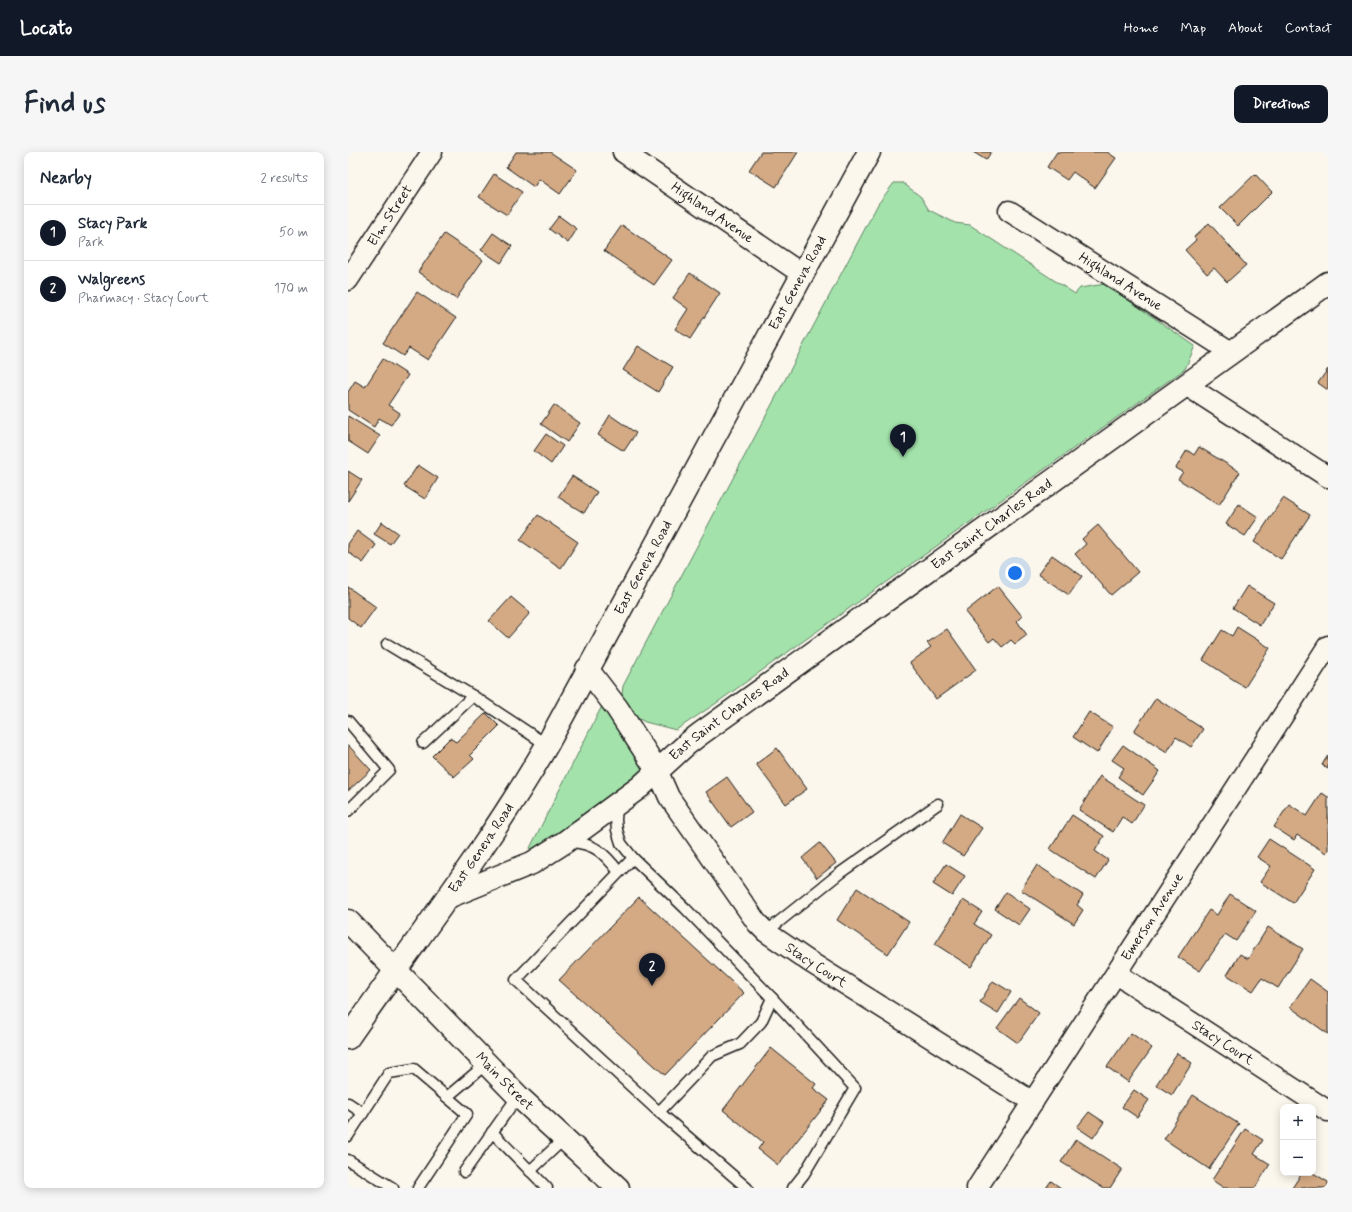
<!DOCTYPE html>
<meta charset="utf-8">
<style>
:root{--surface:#fff;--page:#f6f6f7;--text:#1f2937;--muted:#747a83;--line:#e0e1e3;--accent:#111827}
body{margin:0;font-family:Mynerve,sans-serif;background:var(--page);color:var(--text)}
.controls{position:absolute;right:12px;bottom:12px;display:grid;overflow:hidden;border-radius:8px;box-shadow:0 2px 10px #0003}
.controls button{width:36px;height:36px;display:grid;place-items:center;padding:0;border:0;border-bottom:1px solid var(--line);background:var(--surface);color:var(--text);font:20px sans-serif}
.you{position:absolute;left:667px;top:421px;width:14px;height:14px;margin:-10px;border:3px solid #fff;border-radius:50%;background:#1a73e8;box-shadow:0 0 0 6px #1a73e833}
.badge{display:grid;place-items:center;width:26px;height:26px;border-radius:50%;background:var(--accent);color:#fff;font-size:13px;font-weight:700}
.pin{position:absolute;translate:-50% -33px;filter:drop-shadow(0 1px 2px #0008)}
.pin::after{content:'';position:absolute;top:21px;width:14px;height:12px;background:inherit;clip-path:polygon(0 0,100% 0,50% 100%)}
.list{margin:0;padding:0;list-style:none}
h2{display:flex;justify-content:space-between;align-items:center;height:52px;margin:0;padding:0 16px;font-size:17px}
h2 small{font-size:13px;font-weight:400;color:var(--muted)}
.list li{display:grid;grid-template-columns:26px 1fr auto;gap:12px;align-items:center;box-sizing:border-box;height:56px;padding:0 16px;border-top:1px solid var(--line)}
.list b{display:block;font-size:15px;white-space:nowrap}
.list p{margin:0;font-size:13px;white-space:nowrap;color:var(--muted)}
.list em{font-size:13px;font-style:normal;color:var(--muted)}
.map{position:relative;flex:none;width:980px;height:1036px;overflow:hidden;border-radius:8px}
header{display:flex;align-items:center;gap:24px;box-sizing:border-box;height:56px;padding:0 20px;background:var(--accent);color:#fff}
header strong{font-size:19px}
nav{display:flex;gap:22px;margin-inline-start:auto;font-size:14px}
.intro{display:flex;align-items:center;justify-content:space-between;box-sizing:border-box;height:96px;padding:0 24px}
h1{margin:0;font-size:28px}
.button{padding:10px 18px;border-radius:8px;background:var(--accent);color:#fff;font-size:14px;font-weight:700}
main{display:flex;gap:24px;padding:0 24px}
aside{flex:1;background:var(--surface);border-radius:8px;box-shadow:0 2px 10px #0003}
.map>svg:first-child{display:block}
.green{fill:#a3e3ab;stroke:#608064}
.building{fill:#d4aa85;stroke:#1c1c1c}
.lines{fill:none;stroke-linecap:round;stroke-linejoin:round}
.service-casing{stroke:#1c1c1c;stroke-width:13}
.minor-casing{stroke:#1c1c1c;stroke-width:23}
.tertiary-casing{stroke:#1c1c1c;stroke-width:25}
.secondary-casing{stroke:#1c1c1c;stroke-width:25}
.service{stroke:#fbf7ec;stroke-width:10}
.minor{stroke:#fbf7ec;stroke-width:20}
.tertiary{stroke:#fbf7ec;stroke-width:22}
.secondary{stroke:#fbf7ec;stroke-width:22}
.labels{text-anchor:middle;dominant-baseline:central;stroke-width:3.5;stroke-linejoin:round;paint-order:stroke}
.street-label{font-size:14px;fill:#1c1c1c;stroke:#fbf7ec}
</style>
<header>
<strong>Locato</strong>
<nav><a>Home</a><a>Map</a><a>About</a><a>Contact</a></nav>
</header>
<div class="intro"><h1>Find us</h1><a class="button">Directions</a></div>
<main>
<aside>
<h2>Nearby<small>2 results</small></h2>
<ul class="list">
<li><span class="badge">1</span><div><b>Stacy Park</b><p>Park</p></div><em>50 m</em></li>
<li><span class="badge">2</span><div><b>Walgreens</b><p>Pharmacy · Stacy Court</p></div><em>170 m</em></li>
</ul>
</aside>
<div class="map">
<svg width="980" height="1036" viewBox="0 0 980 1036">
<rect width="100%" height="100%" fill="#fbf7ec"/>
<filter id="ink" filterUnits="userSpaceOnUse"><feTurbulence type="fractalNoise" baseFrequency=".025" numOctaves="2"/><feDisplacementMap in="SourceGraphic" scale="8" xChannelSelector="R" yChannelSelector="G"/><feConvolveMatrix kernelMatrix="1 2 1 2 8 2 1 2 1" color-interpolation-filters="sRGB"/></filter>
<g filter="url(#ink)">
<!-- green -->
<g class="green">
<path d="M546 31H555L573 45 581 58 607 71 622 73 727 142 732 136 757 132 847 194 837 217 367 552 328 578 297 570 288 565 279 554 274 543 275 534 530 52Z"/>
<path d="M254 554 295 613 294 619 186 698H183L182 696Z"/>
</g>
<!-- building -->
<g class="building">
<path d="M168 0H202L229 18 212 42 191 27 186 35 158 15Z"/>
<path d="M413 0H450L428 35 401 18Z"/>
<path d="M625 0H643L638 8Z"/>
<path d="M709 0H759L768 6 747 36 725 20 719 28 699 15Z"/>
<path d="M146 22 174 40 159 63 131 45Z"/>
<path d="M907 22 924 40 890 74 872 56Z"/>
<path d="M211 64 229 77 220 91 201 77Z"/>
<path d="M861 71 898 113 879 130 866 116 859 122 837 98 848 88 846 85Z"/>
<path d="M274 73 324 108 306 133 256 99Z"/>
<path d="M145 81 164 94 153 111 133 98Z"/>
<path d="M96 82 135 108 108 147 70 120Z"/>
<path d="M342 121 372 141 342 187 327 177 340 157 325 146Z"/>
<path d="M69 140 108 166 80 208 61 196 55 204 35 191Z"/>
<path d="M290 194 325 215 310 240 275 218Z"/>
<path d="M35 207 60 223 40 253 52 261 43 273 31 266 26 275 0 258V240L7 229 17 235Z"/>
<path d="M980 217V238L970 231Z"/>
<path d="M206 253 232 271 219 290 193 272Z"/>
<path d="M262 263 288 281 276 299 250 283Z"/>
<path d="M0 264 32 284 20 302 0 289Z"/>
<path d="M198 282 215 294 203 312 186 299Z"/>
<path d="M851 295 892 320 871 353 830 327 835 320 828 316 839 298 846 303Z"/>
<path d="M70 313 90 326 77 347 56 334Z"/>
<path d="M0 319 14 328 0 349Z"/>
<path d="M224 324 249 340 236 361 210 345Z"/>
<path d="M935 346 962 363 933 407 906 390Z"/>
<path d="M891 352 910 365 897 384 878 372Z"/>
<path d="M190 363 230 390 213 416 172 388Z"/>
<path d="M34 370 50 381 42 392 26 382Z"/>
<path d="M750 373 790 420 763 443 727 402 738 392 734 387Z"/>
<path d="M9 379 28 393 15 411 0 400V392Z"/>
<path d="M704 403 734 424 721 443 690 422Z"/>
<path d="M650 434 674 464 669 469 679 483 667 492 663 488 654 495 646 486 641 490 617 460Z"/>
<path d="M899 434 926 451 912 473 885 456Z"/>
<path d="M0 435 28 455 13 476 0 466Z"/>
<path d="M163 445 182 461 160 486 141 469Z"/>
<path d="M889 475 922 496 897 535 855 508 874 478 884 484Z"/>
<path d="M599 477 628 518 588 547 562 511 583 495 579 491Z"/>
<path d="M808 546 855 577 843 595 828 585 819 600 786 579Z"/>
<path d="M741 560 765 575 749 601 725 585Z"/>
<path d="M138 561 151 574 122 603 126 607 106 625 84 604 102 586 108 590Z"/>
<path d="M0 593 23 618 0 639Z"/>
<path d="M775 593 812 619 795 643 770 625 776 616 764 608Z"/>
<path d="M429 596 459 637 438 652 408 612Z"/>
<path d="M980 603V617L974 613Z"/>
<path d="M752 624 796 653 784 672 774 665 765 680 731 658Z"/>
<path d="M379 625 404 660 383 675 358 640Z"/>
<path d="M974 641 980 645V699L978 701 949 683 946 688 926 675 941 652 959 664Z"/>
<path d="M612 662 634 676 615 704 594 691Z"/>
<path d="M724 663 756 684 747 699 760 708 748 727 702 697Z"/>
<path d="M921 687 967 717 945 751 912 730 923 714 909 705Z"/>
<path d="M472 691 488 711 469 726 454 706Z"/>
<path d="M598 712 617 724 604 744 585 732Z"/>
<path d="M689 713 735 743 729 753 735 758 726 772 673 738Z"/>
<path d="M509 736 561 770 540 802 489 768Z"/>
<path d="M658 740 682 757 671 773 647 757Z"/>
<path d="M882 742 908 759 888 789 877 782 852 819 830 805 861 758 869 763Z"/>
<path d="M291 745 396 841 317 923 211 828Z"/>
<path d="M615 748 634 760 626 772 643 783 623 815 587 792Z"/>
<path d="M920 775 955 797 930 836 914 826 905 839 879 823 892 802 900 807Z"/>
<path d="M962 827 980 840V882L942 855Z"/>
<path d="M645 829 663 840 650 861 632 850Z"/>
<path d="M671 846 691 861 670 891 649 876Z"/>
<path d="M783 881 804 896 780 930 759 915Z"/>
<path d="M423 896 468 932 465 936 481 948 430 1013 410 997 415 990 375 958Z"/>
<path d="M829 901 844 911 824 943 808 933Z"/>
<path d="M786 938 801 948 789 965 774 955Z"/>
<path d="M845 943 891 972 861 1017 816 987Z"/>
<path d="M741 960 756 970 745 986 729 975Z"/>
<path d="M897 977 915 988 906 1002 922 1012 907 1036H876L864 1028Z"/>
<path d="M728 987 774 1017 762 1036H755L713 1010Z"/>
<path d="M954 1021H965L980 1030V1036H944Z"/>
<path d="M703 1029 713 1036H698Z"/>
</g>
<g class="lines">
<!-- service casing -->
<g class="service-casing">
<g id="service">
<path d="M39 492 125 544 199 593"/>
<path d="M0 569 41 618 0 659"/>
<path d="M75 591 125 544"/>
<path d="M269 654 268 668 269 678 273 691 285 706 337 756 424 846 507 936 456 1022 445 1036"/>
<path d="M222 690C247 691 257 702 271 720"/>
<path d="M285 706 168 828 311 960 399 1036"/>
<path d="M418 780 492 721 590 652"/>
<path d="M99 945 138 912"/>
<path d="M0 951 15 961"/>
<path d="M311 960 364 904 392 892 413 870 424 846"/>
<path d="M144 980 199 1036"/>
<path d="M0 984 41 921 66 917 119 962 70 1036"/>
<path d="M0 1008 45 1036"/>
<path d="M182 1019 216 987"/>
<path d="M116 1020 170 944"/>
</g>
</g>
<!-- minor casing -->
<g class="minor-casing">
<g id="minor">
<path id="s1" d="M275 0 454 122"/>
<path id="s2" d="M661 59 883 200"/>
<path id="s3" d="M0 128 84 0"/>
<path d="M838 233 980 325"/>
<path id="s4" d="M309 618 321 645 409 771 418 780 462 810 685 950"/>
<path id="s5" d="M769 822 980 959"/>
<path id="s6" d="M629 1036 980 494"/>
</g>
</g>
<!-- tertiary casing -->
<g class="tertiary-casing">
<g id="tertiary">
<path d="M239 517 269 556 309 618"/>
<path id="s7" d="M100 745 184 711 217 690 292 635 339 592 352 582 980 131"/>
<path id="s8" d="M0 769 170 944 270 1036"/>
</g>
</g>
<!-- secondary casing -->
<g class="secondary-casing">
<g id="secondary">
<path id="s9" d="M0 886C67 789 140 695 199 593L521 0"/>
</g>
</g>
<!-- service -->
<use href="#service" class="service"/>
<!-- minor -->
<use href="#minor" class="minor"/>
<!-- tertiary -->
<use href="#tertiary" class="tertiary"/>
<!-- secondary -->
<use href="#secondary" class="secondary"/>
</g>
</g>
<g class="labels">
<!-- street labels -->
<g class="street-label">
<text stroke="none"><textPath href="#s1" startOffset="108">Highland Avenue</textPath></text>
<text stroke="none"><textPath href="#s3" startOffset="77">Elm Street</textPath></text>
<text stroke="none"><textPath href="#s2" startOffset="132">Highland Avenue</textPath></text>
<text stroke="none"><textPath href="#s9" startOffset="880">East Geneva Road</textPath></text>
<text stroke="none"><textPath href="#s7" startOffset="662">East Saint Charles Road</textPath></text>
<text stroke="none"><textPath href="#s9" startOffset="556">East Geneva Road</textPath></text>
<text stroke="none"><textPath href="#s7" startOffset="338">East Saint Charles Road</textPath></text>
<text stroke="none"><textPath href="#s9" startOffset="232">East Geneva Road</textPath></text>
<text stroke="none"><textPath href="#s6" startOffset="323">Emerson Avenue</textPath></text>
<text stroke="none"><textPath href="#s4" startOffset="256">Stacy Court</textPath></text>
<text stroke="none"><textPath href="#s5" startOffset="126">Stacy Court</textPath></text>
<text stroke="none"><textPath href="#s8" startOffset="224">Main Street</textPath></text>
</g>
</g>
</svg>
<div class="controls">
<button>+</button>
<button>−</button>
</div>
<div class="you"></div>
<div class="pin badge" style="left:555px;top:305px">1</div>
<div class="pin badge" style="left:304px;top:834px">2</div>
</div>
</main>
